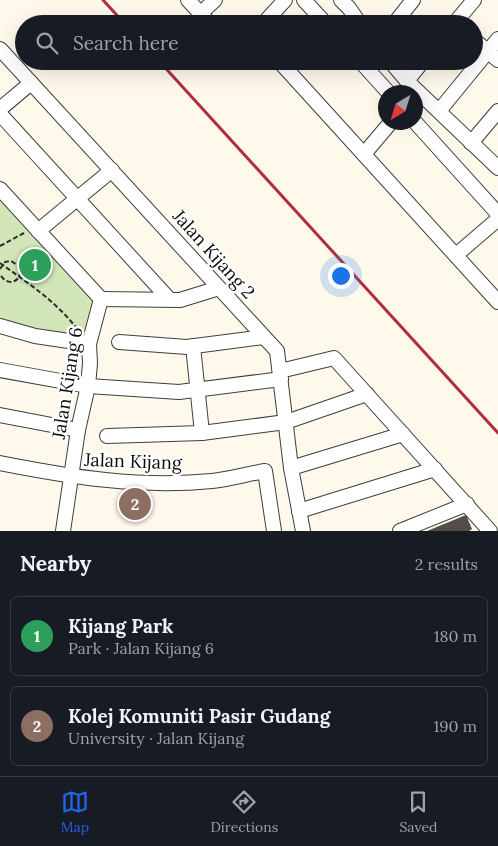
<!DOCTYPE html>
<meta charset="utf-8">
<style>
:root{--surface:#171b24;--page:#242831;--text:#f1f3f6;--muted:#9ea1a6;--line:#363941;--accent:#2563eb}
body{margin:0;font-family:Lora,serif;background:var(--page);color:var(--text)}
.compass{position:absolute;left:378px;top:85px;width:45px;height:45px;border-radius:50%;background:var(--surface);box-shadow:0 5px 20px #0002;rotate:218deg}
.you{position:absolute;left:340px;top:275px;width:18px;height:18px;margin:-12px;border:4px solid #fff;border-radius:50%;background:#1a73e8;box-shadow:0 0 0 8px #1a73e833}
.badge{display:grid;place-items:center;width:32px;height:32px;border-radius:50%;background:var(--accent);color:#fff;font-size:16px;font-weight:700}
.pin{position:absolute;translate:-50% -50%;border:2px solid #fff;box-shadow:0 1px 5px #0006}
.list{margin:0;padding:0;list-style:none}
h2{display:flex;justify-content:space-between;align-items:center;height:65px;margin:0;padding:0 20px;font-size:21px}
h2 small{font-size:16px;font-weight:400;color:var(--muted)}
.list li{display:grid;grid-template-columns:32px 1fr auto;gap:15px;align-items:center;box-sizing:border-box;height:80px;margin:0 10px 10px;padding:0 10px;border:1px solid var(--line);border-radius:8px}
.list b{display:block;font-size:19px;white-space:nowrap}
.list p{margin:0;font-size:16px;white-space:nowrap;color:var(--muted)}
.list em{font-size:16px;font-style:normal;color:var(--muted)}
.icon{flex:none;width:28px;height:28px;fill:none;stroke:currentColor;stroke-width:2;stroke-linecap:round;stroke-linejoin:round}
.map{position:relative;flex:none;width:498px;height:531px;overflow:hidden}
.search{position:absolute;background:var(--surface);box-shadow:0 5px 20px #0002;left:15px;right:15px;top:15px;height:55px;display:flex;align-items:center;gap:12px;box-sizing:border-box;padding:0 18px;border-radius:28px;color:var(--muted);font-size:19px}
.sheet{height:245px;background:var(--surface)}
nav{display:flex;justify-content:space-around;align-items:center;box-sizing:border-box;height:70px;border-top:1px solid var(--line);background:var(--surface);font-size:14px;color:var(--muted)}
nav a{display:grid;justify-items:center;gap:2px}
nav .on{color:var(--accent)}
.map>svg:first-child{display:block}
.green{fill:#d2e5b8}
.building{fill:#534c49}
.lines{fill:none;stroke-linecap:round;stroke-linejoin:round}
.minor-casing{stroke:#3e3e3e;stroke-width:16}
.path{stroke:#2d2d2d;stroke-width:2;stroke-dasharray:5 2.5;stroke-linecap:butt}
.minor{stroke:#fff;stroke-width:14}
.rail{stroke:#b12d3c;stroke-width:3}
.labels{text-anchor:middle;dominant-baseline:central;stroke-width:5;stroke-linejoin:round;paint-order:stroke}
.street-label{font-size:18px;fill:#0b0b0b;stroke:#fff}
</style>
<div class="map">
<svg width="498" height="531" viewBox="0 0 498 531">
<rect width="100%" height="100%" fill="#fef9eb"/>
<!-- green -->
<path class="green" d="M0 189 101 299 89 344 0 326Z"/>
<!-- building -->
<path class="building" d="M466 515 472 529 469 531H427Z"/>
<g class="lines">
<!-- minor casing -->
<g class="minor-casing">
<g id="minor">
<path d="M188 0 210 24"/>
<path d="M304 0 326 24"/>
<path d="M341 0 349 8 360 24"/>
<path d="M200 14 215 0"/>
<path d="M263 24 285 0"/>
<path d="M394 24 413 0"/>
<path d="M454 24 474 0"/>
<path d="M474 40 498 60"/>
<path d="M0 49 277 351 291 468 303 531"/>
<path d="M279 61 498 302"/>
<path d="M360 61 388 92"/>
<path d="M390 61 407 81 498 168"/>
<path d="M407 81 423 61"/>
<path d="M0 109 31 83"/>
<path d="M439 111 498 39"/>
<path d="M0 114 169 299"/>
<path d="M415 122 498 214"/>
<path d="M471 143 498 111"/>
<path d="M364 154 391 122"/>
<path d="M0 189 101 299"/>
<path d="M38 231 112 170"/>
<path d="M456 255 498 219"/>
<path d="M101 299 180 300 219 288"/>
<path d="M0 326 35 336 89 344"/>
<path d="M119 342 187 347 264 337"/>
<path d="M193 346 202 433"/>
<path d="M0 370 88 386 179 392 281 379"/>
<path d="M280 371 334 358 490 531"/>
<path d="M0 415 78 430"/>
<path d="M107 436 202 433 286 422 367 394"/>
<path d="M0 463C71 477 139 488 212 481 230 479 247 474 265 471L274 531"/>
<path d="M291 468 403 434"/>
<path d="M299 511 435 469"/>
<path d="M63 531 78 430 88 386 90 363 89 344 101 299"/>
<path d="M400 531 467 504"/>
</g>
</g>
<!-- path -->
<g class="path">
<path d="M0 246 24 233"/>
<path d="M0 263C28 283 57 302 78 330"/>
<path d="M0 269 5 262 11 261 20 267C23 282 7 288 0 274"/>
</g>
<!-- minor -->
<use href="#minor" class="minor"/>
<!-- rail -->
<g class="rail">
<path d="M103 0 125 24"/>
<path d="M159 61 498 433"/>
</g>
</g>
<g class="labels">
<!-- street labels -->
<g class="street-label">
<text transform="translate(214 254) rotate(48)">Jalan Kijang 2</text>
<text transform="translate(67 383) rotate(-81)">Jalan Kijang 6</text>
<text transform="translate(133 461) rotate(2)">Jalan Kijang</text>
</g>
</g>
</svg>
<svg class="compass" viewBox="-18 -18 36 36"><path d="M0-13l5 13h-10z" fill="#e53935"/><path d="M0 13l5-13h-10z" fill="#9ea1a6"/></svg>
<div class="you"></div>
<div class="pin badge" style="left:35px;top:265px;background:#2e9e5b">1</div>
<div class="pin badge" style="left:135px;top:504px;background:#8d6e63">2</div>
<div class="search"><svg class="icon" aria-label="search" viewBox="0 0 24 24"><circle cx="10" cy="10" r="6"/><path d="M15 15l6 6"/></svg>Search here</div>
</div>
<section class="sheet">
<h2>Nearby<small>2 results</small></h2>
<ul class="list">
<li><span class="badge" style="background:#2e9e5b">1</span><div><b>Kijang Park</b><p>Park · Jalan Kijang 6</p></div><em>180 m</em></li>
<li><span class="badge" style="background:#8d6e63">2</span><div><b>Kolej Komuniti Pasir Gudang</b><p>University · Jalan Kijang</p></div><em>190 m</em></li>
</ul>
</section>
<nav>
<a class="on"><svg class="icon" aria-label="map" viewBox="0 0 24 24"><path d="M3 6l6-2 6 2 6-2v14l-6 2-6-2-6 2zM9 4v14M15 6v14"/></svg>Map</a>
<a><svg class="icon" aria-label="directions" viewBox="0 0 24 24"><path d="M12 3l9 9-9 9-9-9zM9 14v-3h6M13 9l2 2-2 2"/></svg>Directions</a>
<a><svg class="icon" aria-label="saved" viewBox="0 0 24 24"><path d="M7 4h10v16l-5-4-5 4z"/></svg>Saved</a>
</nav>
